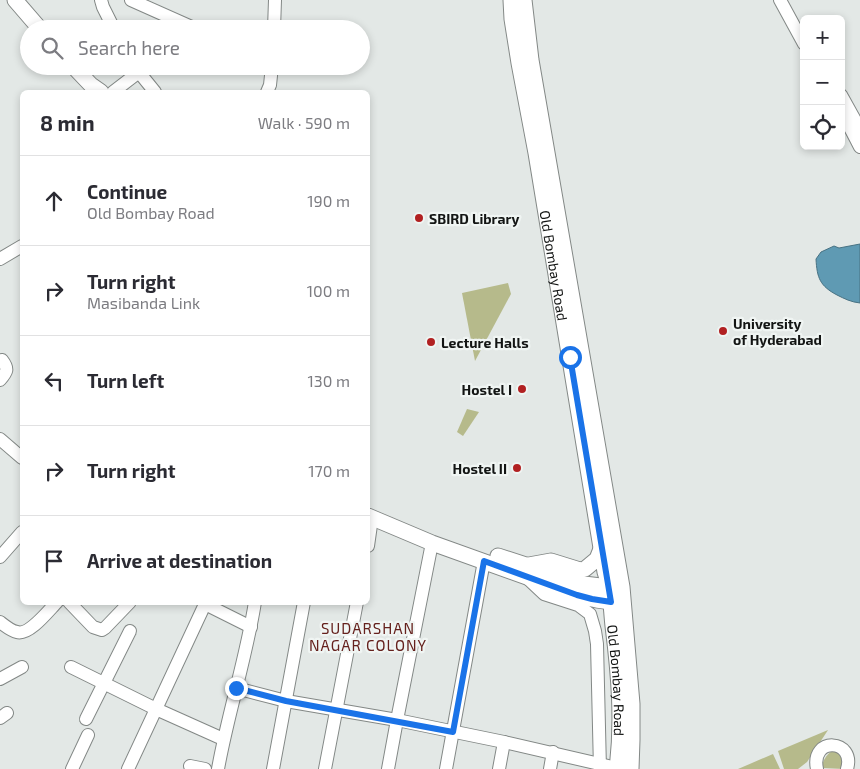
<!DOCTYPE html>
<meta charset="utf-8">
<style>
:root{--surface:#fff;--page:#f7f7f7;--text:#2b2b33;--muted:#7c7c81;--line:#e1e1e2}
body{margin:0;font-family:"Exo 2",sans-serif;background:var(--page);color:var(--text)}
.controls{position:absolute;right:15px;top:15px;display:grid;overflow:hidden;border-radius:8px;box-shadow:0 2px 8px #0003}
.controls button{width:45px;height:45px;display:grid;place-items:center;padding:0;border:0;border-bottom:1px solid var(--line);background:var(--surface);color:var(--text);font:25px sans-serif}
.stop{position:absolute;width:15px;height:15px;margin:-11px;border:4px solid #1a73e8;border-radius:50%;background:#fff}
.stop.end{background:#1a73e8;border-color:#fff;box-shadow:0 1px 5px #0008}
.list{margin:0;padding:0;list-style:none}
h2{display:flex;justify-content:space-between;align-items:center;height:65px;margin:0;padding:0 20px;font-size:21px}
h2 small{font-size:16px;font-weight:400;color:var(--muted)}
.list li{display:grid;grid-template-columns:32px 1fr auto;gap:15px;align-items:center;box-sizing:border-box;height:90px;padding:0 20px;border-top:1px solid var(--line)}
.list b{display:block;font-size:19px;white-space:nowrap}
.list p{margin:0;font-size:16px;white-space:nowrap;color:var(--muted)}
.list em{font-size:16px;font-style:normal;color:var(--muted)}
.icon{flex:none;width:28px;height:28px;fill:none;stroke:currentColor;stroke-width:2;stroke-linecap:round;stroke-linejoin:round}
.map{position:relative;flex:none;width:860px;height:769px;overflow:hidden}
.search{position:absolute;background:var(--surface);box-shadow:0 2px 8px #0003;left:20px;top:20px;width:350px;height:55px;display:flex;align-items:center;gap:12px;box-sizing:border-box;padding:0 18px;border-radius:28px;color:var(--muted);font-size:19px}
.panel{position:absolute;background:var(--surface);box-shadow:0 2px 8px #0003;left:20px;top:90px;width:350px;height:515px;border-radius:8px}
.map>svg:first-child{display:block}
.green{fill:#b6ba8b}
.water{fill:#5f9ab3;stroke:#487283}
.lines{fill:none;stroke-linecap:round;stroke-linejoin:round}
.minor-casing{stroke:#838886;stroke-width:14}
.major-casing{stroke:#838886;stroke-width:17}
.minor{stroke:#fff;stroke-width:12}
.major{stroke:#fff;stroke-width:15}
.route{stroke:#1a73e8;stroke-width:6}
.poi-dot{fill:#b12021;stroke:#f0f5f3;stroke-width:2}
.labels{text-anchor:middle;dominant-baseline:central;stroke-width:4.5;stroke-linejoin:round;paint-order:stroke}
.poi-label{font-size:14px;font-weight:bold;fill:#131514;stroke:#f0f5f3;text-anchor:start}
.street-label{font-size:14px;fill:#131514;stroke:#f0f5f3}
.neighbourhood-label{font-size:15px;letter-spacing:1px;fill:#65211d;stroke:#f0f5f3}
</style>
<div class="map">
<svg width="860" height="769" viewBox="0 0 860 769">
<rect width="100%" height="100%" fill="#e3e8e6"/>
<!-- green -->
<g class="green">
<path d="M508 283 511 294 475 361 462 293Z"/>
<path d="M467 409 479 412 463 436 457 432Z"/>
<path d="M828 730 807 762 798 769H784L778 751Z"/>
<path d="M832 751 843 753 844 769 823 768 822 765C824 759 827 754 832 751Z"/>
<path d="M773 754 780 769H738Z"/>
</g>
<!-- water -->
<path class="water" d="M860 244V303C851 302 845 299 837 295 820 286 817 278 816 259L821 252 834 246 839 248Z"/>
<g class="lines">
<!-- minor casing -->
<g class="minor-casing">
<g id="minor">
<path d="M101 0 103 7 114 29"/>
<path d="M131 0 196 29"/>
<path d="M780 0 804 44"/>
<path d="M274 29 275 0"/>
<path d="M134 66 155 92"/>
<path d="M113 92 139 72"/>
<path d="M267 92 270 85 272 66"/>
<path d="M841 95 860 129"/>
<path d="M846 120 860 147"/>
<path d="M0 259 22 246"/>
<path d="M0 380C7 372 9 369 2 360"/>
<path d="M0 439 22 458"/>
<path d="M368 546 372 518"/>
<path d="M0 557 22 532"/>
<path d="M527 578 544 594 578 605 590 614 595 631 597 644 600 769"/>
<path d="M69 602 93 627 102 630 105 628 130 602"/>
<path d="M205 604 251 627"/>
<path d="M0 622C5 626 11 631 17 632 29 636 49 610 57 602"/>
<path d="M71 667 156 709 223 739"/>
<path d="M0 679 22 667"/>
<path d="M236 688 286 701 397 720 504 742 617 768"/>
<path d="M0 718 7 713"/>
<path d="M86 719 130 631"/>
<path d="M190 766 205 769"/>
<path d="M72 769 88 735"/>
<path d="M128 769 206 602"/>
<path d="M218 769C228 713 246 659 255 602"/>
<path d="M273 769 304 602"/>
<path d="M325 769 357 602"/>
<path d="M388 769 397 720 432 543"/>
<path d="M446 769 484 561"/>
<path d="M499 769 504 742"/>
<path d="M550 769 553 752"/>
<path d="M817 769C810 736 856 739 847 769"/>
</g>
</g>
<!-- major casing -->
<g class="major-casing">
<g id="major">
<path d="M15 0 40 29"/>
<path id="s1" d="M511 0 512 19 519 63 536 153 605 572C611 589 611 608 613 626 619 674 623 721 617 769"/>
<path d="M524 0 531 60 622 587 632 704V740L631 769"/>
<path d="M73 66 91 85 101 92"/>
<path d="M368 516 432 543 577 595C591 599 605 603 620 601"/>
<path d="M498 556 584 584 609 587H618"/>
<path d="M529 565 551 561 580 570 585 569 597 559 601 549"/>
</g>
</g>
<!-- minor -->
<use href="#minor" class="minor"/>
<!-- major -->
<use href="#major" class="major"/>
</g>
<g class="lines">
<!-- route -->
<path class="route" d="M236 688 286 701 453 732 484 561 577 595 592 599 611 602 570 357"/>
</g>
<!-- markers -->
<g class="poi-dot">
<circle cx="419" cy="218" r="5"/>
<circle cx="723" cy="331" r="5"/>
<circle cx="431" cy="342" r="5"/>
<circle cx="522" cy="389" r="5"/>
<circle cx="517" cy="468" r="5"/>
</g>
<g class="labels">
<!-- poi labels -->
<g class="poi-label">
<text x="429" y="218">SBIRD Library</text>
<text x="733" y="323">University<tspan x="733" dy="16">of Hyderabad</tspan></text>
<text x="441" y="342">Lecture Halls</text>
<text x="512" y="389" text-anchor="end">Hostel I</text>
<text x="507" y="468" text-anchor="end">Hostel II</text>
</g>
<!-- street labels -->
<g class="street-label">
<text stroke="none"><textPath href="#s1" startOffset="269">Old Bombay Road</textPath></text>
<text stroke="none"><textPath href="#s1" startOffset="689">Old Bombay Road</textPath></text>
</g>
<!-- neighbourhood labels -->
<g class="neighbourhood-label">
<text x="368" y="628">SUDARSHAN<tspan x="368" dy="17">NAGAR COLONY</tspan></text>
</g>
</g>
</svg>
<div class="controls">
<button>+</button>
<button>−</button>
<button><svg class="icon" aria-label="locate" viewBox="0 0 24 24"><circle cx="12" cy="12" r="6"/><path d="M12 2v4M12 18v4M2 12h4M18 12h4"/></svg></button>
</div>
<div class="stop" style="left:570px;top:357px"></div>
<div class="stop end" style="left:236px;top:688px"></div>
<div class="search"><svg class="icon" aria-label="search" viewBox="0 0 24 24"><circle cx="10" cy="10" r="6"/><path d="M15 15l6 6"/></svg>Search here</div>
<section class="panel">
<h2>8 min<small>Walk · 590 m</small></h2>
<ul class="list">
<li><svg class="icon" aria-label="ahead" viewBox="0 0 24 24"><path d="M12 20V5M6 11l6-6 6 6"/></svg><div><b>Continue</b><p>Old Bombay Road</p></div><em>190 m</em></li>
<li><svg class="icon" aria-label="right" viewBox="0 0 24 24"><path d="M7 20v-9h11M14 6l5 5-5 5"/></svg><div><b>Turn right</b><p>Masibanda Link</p></div><em>100 m</em></li>
<li><svg class="icon" aria-label="left" viewBox="0 0 24 24"><path d="M17 20v-9H6M10 6l-5 5 5 5"/></svg><div><b>Turn left</b></div><em>130 m</em></li>
<li><svg class="icon" aria-label="right" viewBox="0 0 24 24"><path d="M7 20v-9h11M14 6l5 5-5 5"/></svg><div><b>Turn right</b></div><em>170 m</em></li>
<li><svg class="icon" aria-label="arrive" viewBox="0 0 24 24"><path d="M6 21V4h12l-3 4 3 4H6"/></svg><div><b>Arrive at destination</b></div></li>
</ul>
</section>
</div>
